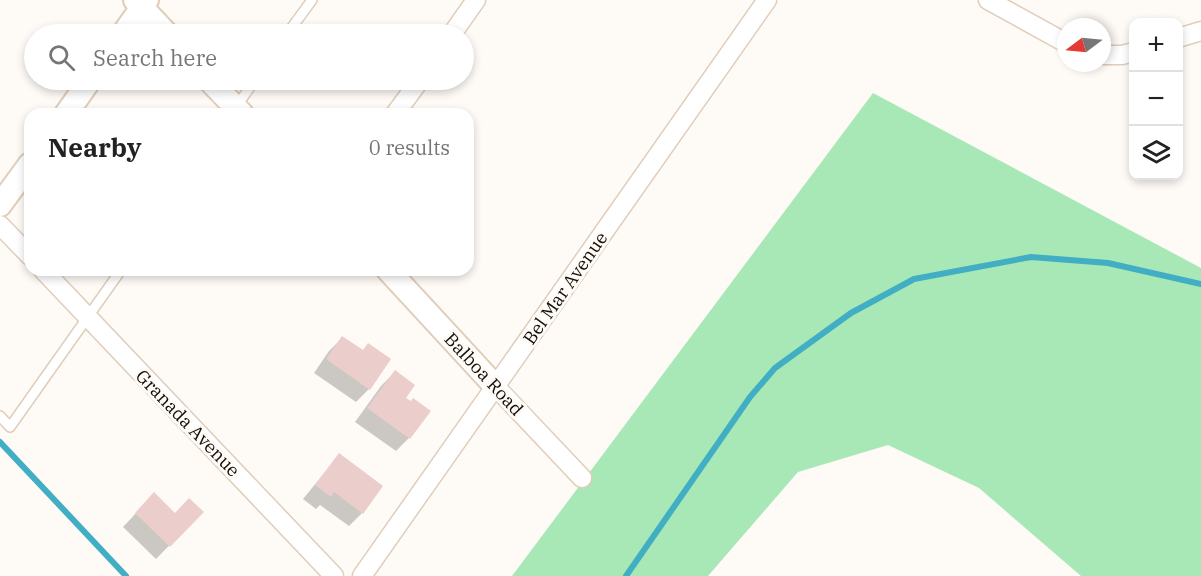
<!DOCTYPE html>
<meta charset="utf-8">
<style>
:root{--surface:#fff;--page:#f6f6f6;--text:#222;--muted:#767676;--line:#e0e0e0}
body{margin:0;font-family:"IBM Plex Serif",serif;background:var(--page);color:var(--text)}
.controls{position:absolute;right:18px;top:18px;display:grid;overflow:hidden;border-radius:12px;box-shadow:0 3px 9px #0003}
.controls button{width:54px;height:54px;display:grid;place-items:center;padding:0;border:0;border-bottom:2px solid var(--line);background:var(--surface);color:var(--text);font:30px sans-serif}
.compass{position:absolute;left:1057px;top:18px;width:54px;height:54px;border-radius:50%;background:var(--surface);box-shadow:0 3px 9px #0003;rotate:254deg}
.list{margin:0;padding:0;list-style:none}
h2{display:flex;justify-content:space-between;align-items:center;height:78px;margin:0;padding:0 24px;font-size:26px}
h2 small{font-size:20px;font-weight:400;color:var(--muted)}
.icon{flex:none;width:33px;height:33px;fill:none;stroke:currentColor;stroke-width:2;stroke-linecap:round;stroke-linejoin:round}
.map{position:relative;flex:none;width:1201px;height:576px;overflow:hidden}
.search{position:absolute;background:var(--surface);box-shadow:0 3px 9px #0003;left:24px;top:24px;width:450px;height:66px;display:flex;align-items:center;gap:15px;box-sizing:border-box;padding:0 21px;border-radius:33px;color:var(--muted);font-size:22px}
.panel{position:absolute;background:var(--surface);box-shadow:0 3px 9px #0003;left:24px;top:108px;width:450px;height:168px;border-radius:18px}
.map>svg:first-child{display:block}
.green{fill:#a8e8b7}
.shadow{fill:#0003}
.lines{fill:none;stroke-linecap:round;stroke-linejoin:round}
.stream{stroke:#41aec4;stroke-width:6}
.building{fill:#ebcdcb}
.service-casing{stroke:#e0cdba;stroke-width:12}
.minor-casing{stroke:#e0cdba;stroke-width:21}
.tertiary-casing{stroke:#e0cdba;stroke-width:26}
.service{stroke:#fff;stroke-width:9}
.minor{stroke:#fff;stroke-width:18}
.tertiary{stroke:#fff;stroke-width:22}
.labels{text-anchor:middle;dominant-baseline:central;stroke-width:6;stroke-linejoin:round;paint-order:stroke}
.street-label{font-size:18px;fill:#130d07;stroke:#fefaf6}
</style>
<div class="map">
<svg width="1201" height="576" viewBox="0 0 1201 576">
<rect width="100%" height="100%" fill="#fefaf6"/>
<!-- green -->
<path class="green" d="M873 93 1201 268V576H1081L979 488 888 445 798 472 708 576H512Z"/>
<!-- shadow -->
<g class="shadow">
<path d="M342 338 369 389 356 402 314 373 329 351Z"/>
<path d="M395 372 404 398 409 438 396 451 355 422 381 386Z"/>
<path d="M339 455 362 513 349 526 320 505 316 509 303 499Z"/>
<path d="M154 494 175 514 202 512 156 559 123 527Z"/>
</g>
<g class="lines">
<!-- stream -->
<g class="stream">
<path d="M0 442 126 576"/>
<path d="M626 576 750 397 775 368 851 313 914 279 1031 257 1108 263 1201 284"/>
</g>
</g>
<!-- building -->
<g class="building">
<path d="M342 336 363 350 368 343 391 359 370 390 326 359Z"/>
<path d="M395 370 415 385 406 398 411 401 413 398 431 411 410 439 367 408Z"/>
<path d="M339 453 383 486 363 514 334 492 331 497 315 485Z"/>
<path d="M154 492 175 513 189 498 204 512 170 547 135 513Z"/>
</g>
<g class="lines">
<!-- service casing -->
<g class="service-casing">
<g id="service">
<path d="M287 34 312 0"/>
<path d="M236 107 255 80"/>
<path d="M0 416 10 427 121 270"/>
</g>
</g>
<!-- minor casing -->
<g class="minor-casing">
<g id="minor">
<path d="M988 0 1066 43"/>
<path d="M452 34 476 0"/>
<path d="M1178 38 1201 31"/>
<path d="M1102 55H1122L1134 52"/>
<path d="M395 114 420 80"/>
<path d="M0 225 30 256"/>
<path d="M43 270 334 576"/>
<path d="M496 387 582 478"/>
<path d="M362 576 767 0"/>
</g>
</g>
<!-- tertiary casing -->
<g class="tertiary-casing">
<g id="tertiary">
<path d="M135 0 167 34"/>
<path d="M123 34 147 0"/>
<path d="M209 80 242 114"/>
<path d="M66 114 90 80"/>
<path d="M0 205 30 164"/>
<path d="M388 270 496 387"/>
</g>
</g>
<!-- service -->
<use href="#service" class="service"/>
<!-- minor -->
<use href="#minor" class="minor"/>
<!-- tertiary -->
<use href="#tertiary" class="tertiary"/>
</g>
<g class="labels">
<!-- street labels -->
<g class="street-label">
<text transform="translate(565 288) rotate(-55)">Bel Mar Avenue</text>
<text transform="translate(484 374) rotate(47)">Balboa Road</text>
<text transform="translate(188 423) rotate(46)">Granada Avenue</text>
</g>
</g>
</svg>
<div class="controls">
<button>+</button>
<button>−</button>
<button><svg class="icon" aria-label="layers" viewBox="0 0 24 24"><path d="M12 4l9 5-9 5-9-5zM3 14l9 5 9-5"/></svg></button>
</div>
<svg class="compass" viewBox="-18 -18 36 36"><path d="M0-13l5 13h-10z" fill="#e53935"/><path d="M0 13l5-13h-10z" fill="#767676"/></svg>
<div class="search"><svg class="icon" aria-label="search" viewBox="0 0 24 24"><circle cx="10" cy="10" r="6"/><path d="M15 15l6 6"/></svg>Search here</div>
<section class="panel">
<h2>Nearby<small>0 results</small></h2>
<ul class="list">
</ul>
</section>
</div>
